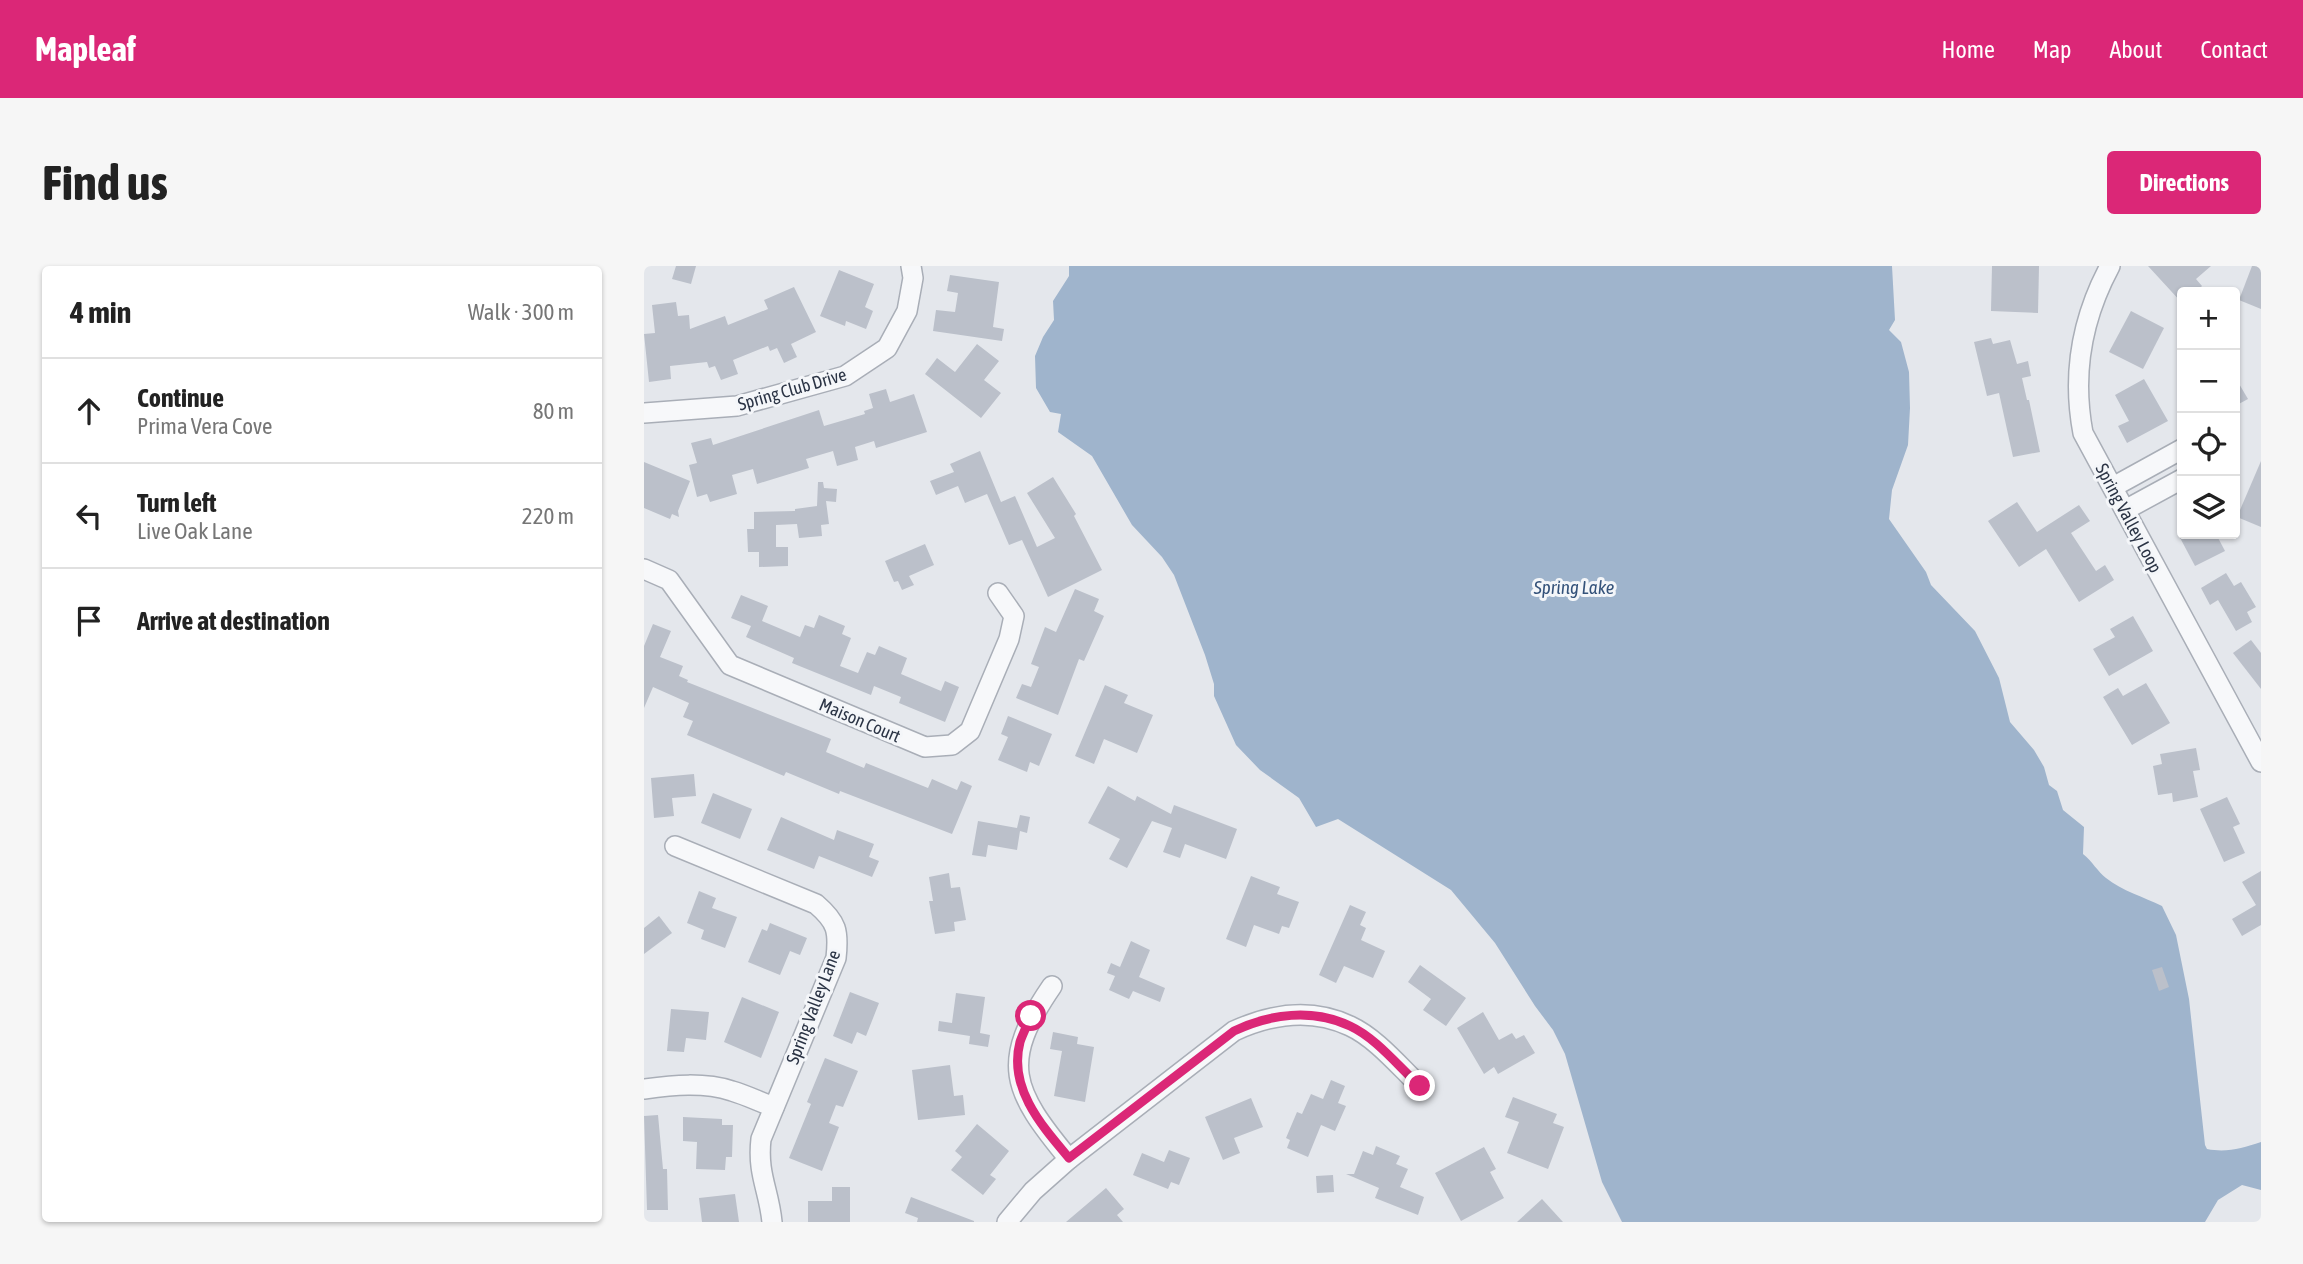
<!DOCTYPE html>
<meta charset="utf-8">
<style>
:root{--surface:#fff;--page:#f6f6f6;--text:#222;--muted:#767676;--line:#e0e0e0;--accent:#db2777}
body{margin:0;font-family:"Asap Condensed",sans-serif;background:var(--page);color:var(--text)}
.controls{position:absolute;right:21px;top:21px;display:grid;overflow:hidden;border-radius:7px;box-shadow:0 2px 5px #0004}
.controls button{width:63px;height:63px;display:grid;place-items:center;padding:0;border:0;border-bottom:2px solid var(--line);background:var(--surface);color:var(--text);font:35px sans-serif}
.stop{position:absolute;width:21px;height:21px;margin:-16px;border:5px solid #db2777;border-radius:50%;background:#fff}
.stop.end{background:#db2777;border-color:#fff;box-shadow:0 2px 7px #0008}
.list{margin:0;padding:0;list-style:none}
h2{display:flex;justify-content:space-between;align-items:center;height:91px;margin:0;padding:0 28px;font-size:30px}
h2 small{font-size:23px;font-weight:400;color:var(--muted)}
.list li{display:grid;grid-template-columns:46px 1fr auto;gap:21px;align-items:center;box-sizing:border-box;height:105px;padding:0 28px;border-top:2px solid var(--line)}
.list b{display:block;font-size:26px;white-space:nowrap}
.list p{margin:0;font-size:23px;white-space:nowrap;color:var(--muted)}
.list em{font-size:23px;font-style:normal;color:var(--muted)}
.icon{flex:none;width:38px;height:38px;fill:none;stroke:currentColor;stroke-width:2;stroke-linecap:round;stroke-linejoin:round}
.map{position:relative;flex:none;width:1617px;height:956px;overflow:hidden;border-radius:7px}
header{display:flex;align-items:center;gap:42px;box-sizing:border-box;height:98px;padding:0 35px;background:var(--accent);color:#fff}
header strong{font-size:33px}
nav{display:flex;gap:38px;margin-inline-start:auto;font-size:24px}
.intro{display:flex;align-items:center;justify-content:space-between;box-sizing:border-box;height:168px;padding:0 42px}
h1{margin:0;font-size:49px}
.button{padding:18px 32px;border-radius:7px;background:var(--accent);color:#fff;font-size:24px;font-weight:700}
main{display:flex;gap:42px;padding:0 42px}
aside{flex:1;background:var(--surface);border-radius:7px;box-shadow:0 2px 5px #0004}
.map>svg:first-child{display:block}
.water{fill:#9fb4cc}
.building{fill:#bbc0ca}
.lines{fill:none;stroke-linecap:round;stroke-linejoin:round}
.minor-casing{stroke:#a9aeb7;stroke-width:22}
.minor{stroke:#f7f8fa;stroke-width:19}
.route{stroke:#db2777;stroke-width:9}
.labels{text-anchor:middle;dominant-baseline:central;stroke-width:6;stroke-linejoin:round;paint-order:stroke}
.street-label{font-size:18px;fill:#2b3445;stroke:#f4f6f9}
.water-label{font-size:19px;font-style:italic;fill:#34527a;stroke:#f4f6f9}
</style>
<header>
<strong>Mapleaf</strong>
<nav><a>Home</a><a>Map</a><a>About</a><a>Contact</a></nav>
</header>
<div class="intro"><h1>Find us</h1><a class="button">Directions</a></div>
<main>
<aside>
<h2>4 min<small>Walk · 300 m</small></h2>
<ul class="list">
<li><svg class="icon" aria-label="ahead" viewBox="0 0 24 24"><path d="M12 20V5M6 11l6-6 6 6"/></svg><div><b>Continue</b><p>Prima Vera Cove</p></div><em>80 m</em></li>
<li><svg class="icon" aria-label="left" viewBox="0 0 24 24"><path d="M17 20v-9H6M10 6l-5 5 5 5"/></svg><div><b>Turn left</b><p>Live Oak Lane</p></div><em>220 m</em></li>
<li><svg class="icon" aria-label="arrive" viewBox="0 0 24 24"><path d="M6 21V4h12l-3 4 3 4H6"/></svg><div><b>Arrive at destination</b></div></li>
</ul>
</aside>
<div class="map">
<svg width="1617" height="956" viewBox="0 0 1617 956">
<rect width="100%" height="100%" fill="#e4e7ec"/>
<!-- water -->
<path class="water" d="M425 0H1248L1251 54 1245 64 1257 76 1265 106 1266 142 1264 179 1248 224 1245 253 1282 306 1287 319 1331 365 1355 412 1366 456 1390 484 1400 501 1405 519 1413 525 1419 544 1440 561 1439 588C1448 595 1454 606 1462 612 1478 625 1500 631 1518 640L1532 669 1545 733 1561 879 1563 883C1583 887 1598 882 1617 876V924L1598 919 1574 934 1561 956H978L958 916 921 788 909 764 891 740 851 677 807 624 694 553 672 561 655 532 616 504 592 479 570 430V418L561 389 530 309 518 291 488 259 448 190 414 166 417 148 406 146 392 122 391 90 399 71 410 54 409 35 425 10Z"/>
<!-- building -->
<g class="building">
<path d="M32 0H52L47 18 28 13Z"/>
<path d="M1348 0H1395L1394 47 1347 45Z"/>
<path d="M1504 0H1567L1552 13 1558 20 1552 26H1538V37Z"/>
<path d="M1608 0H1617V43L1595 34Z"/>
<path d="M195 4 230 18 221 41 229 45 222 63 202 55 201 60 176 50Z"/>
<path d="M306 9 355 16 349 61 360 63 358 75 289 65 292 44 311 46 314 27 303 25Z"/>
<path d="M150 21 172 66 147 78 153 91 140 97 133 82 126 85 124 80 89 94 94 108 77 114 71 100 65 102 63 96 26 100 27 113 5 116 0 68 11 67 8 39 32 36 34 50 45 49 46 63 81 50 84 59 124 43 120 34Z"/>
<path d="M1487 45 1520 62 1499 103 1465 86Z"/>
<path d="M1347 72 1349 78 1366 74 1373 98 1384 95 1387 110 1378 112 1383 134H1385L1396 186 1369 191 1355 127 1343 130 1330 76Z"/>
<path d="M333 78 355 95 340 114 357 127 337 152 281 108 293 92 311 106Z"/>
<path d="M1591 111 1604 133 1591 140Z"/>
<path d="M1500 113 1524 155 1483 177 1474 160 1485 155 1471 129Z"/>
<path d="M242 123 246 136 270 128 283 166 232 182 230 175 211 181 214 194 193 200 189 185 162 193 165 202 113 218 109 203 88 209 93 228 66 236 63 228 53 231 45 199 53 197 47 177 67 172 69 179 175 144 180 160 221 148 220 145 229 142 225 128Z"/>
<path d="M336 185 357 236 371 230 393 281 411 272 383 227 409 211 432 248 430 250 458 304 404 331 378 274 365 279 343 228 321 237 314 220 292 229 286 215 310 206 306 198Z"/>
<path d="M1617 195V261L1593 251Z"/>
<path d="M0 196 46 215 34 245 35 251 28 248 26 253 0 242Z"/>
<path d="M174 216H179L180 222 193 223 192 236 182 235 185 258 177 259 178 270 155 272 153 258 132 259V281H144V300L115 301V286H104L103 263H110V246L151 245V243L173 240Z"/>
<path d="M1373 236 1393 266 1435 239 1446 255 1427 267 1452 305 1461 299 1470 314 1435 336 1402 283 1375 301 1344 255Z"/>
<path d="M1534 268H1572L1581 285 1551 300Z"/>
<path d="M281 278 290 299 265 310 270 319 258 324 254 315 250 316 241 295Z"/>
<path d="M1582 307 1590 320 1597 316 1612 341 1603 346 1608 356 1592 365 1574 334 1566 339 1557 322Z"/>
<path d="M431 323 455 333 450 345 460 350 440 395 435 393 414 449 372 432 378 418 387 421 395 401 387 398 401 361 412 366Z"/>
<path d="M97 329 124 340 118 355 156 371 161 359 170 362 175 349 201 360 198 368 207 372 196 400 214 407 223 386 231 389 235 380 263 392 257 408 297 425 301 415 315 421 301 456 255 437 257 431 230 420 227 429 148 397 150 392 102 371 107 360 87 352Z"/>
<path d="M1489 350 1509 385 1465 410 1449 383 1471 371 1466 363Z"/>
<path d="M9 358 27 365 16 391 39 400 35 410 44 414 43 416 187 473 182 486 220 502 222 497 284 522 288 513 313 524 317 515 328 520 308 568 196 525 195 528 142 506 140 510 43 469 49 455 39 451 45 437 9 421 0 442V380Z"/>
<path d="M1607 374 1617 387V423L1589 387Z"/>
<path d="M1502 417 1526 457 1488 479 1459 431 1474 422 1479 430Z"/>
<path d="M461 419 484 429 480 437 509 449 493 487 460 473 450 498 431 490Z"/>
<path d="M364 450 408 468 395 500 386 496 383 506 354 494 364 471 357 468Z"/>
<path d="M1552 482 1556 504 1549 505 1554 531 1529 536 1528 527 1514 529 1509 500 1518 498 1516 488Z"/>
<path d="M50 508 52 530 28 532 30 550 10 552 7 512Z"/>
<path d="M464 520 491 535 493 530 527 548 530 539 593 563 582 593 541 578 536 592 519 586 528 562 508 555 483 602 465 593 476 573 444 557Z"/>
<path d="M69 527 108 543 96 573 57 557Z"/>
<path d="M1583 531 1596 558 1589 561 1601 587 1580 596 1556 543Z"/>
<path d="M376 549 386 551 383 567 376 565 373 584 344 579 342 591 328 589 334 555 373 562Z"/>
<path d="M137 551 190 574 193 564 230 578 225 591 235 595 228 611 175 590 170 603 123 584Z"/>
<path d="M1617 605V659L1598 670 1588 653 1612 639 1598 616Z"/>
<path d="M305 607 307 622 316 621 322 654 310 656 311 665 291 668 285 635H289L285 611Z"/>
<path d="M607 610 636 621 633 628 655 636 645 662 638 660 635 668 610 659 602 681 582 673Z"/>
<path d="M55 625 72 632 68 642 93 651 81 682 57 673 60 664 43 657Z"/>
<path d="M706 639 722 646 716 659 722 662 717 674 741 685 729 712 700 700 692 717 675 709Z"/>
<path d="M15 650 28 667 0 688V662Z"/>
<path d="M126 657 163 672 156 689 146 685 136 709 104 696 118 663 123 665Z"/>
<path d="M487 675 506 684 495 711 521 722 516 736 489 725 485 733 465 724 471 710 463 707 467 697 476 701Z"/>
<path d="M776 699 822 732 802 760 779 744 787 733 764 716Z"/>
<path d="M1518 701 1525 721 1515 725 1508 704Z"/>
<path d="M206 726 235 737 222 770 213 766 208 778 189 770Z"/>
<path d="M312 727 341 731 336 767 346 769 344 781 325 778 326 770 294 765 295 755 308 757Z"/>
<path d="M98 731 135 746 117 792 80 776Z"/>
<path d="M27 743 65 746 62 774 42 772 40 786 23 785Z"/>
<path d="M839 746 855 774 868 767 872 773 880 769 891 787 854 808 850 801 840 808 813 762Z"/>
<path d="M409 766 434 771 433 778 450 781 441 836 410 830 418 785 406 783Z"/>
<path d="M181 792 214 805 199 841 192 839 185 857 195 861 178 905 145 892 167 838 163 836Z"/>
<path d="M306 799 310 830 319 829 321 849 274 854 268 804Z"/>
<path d="M687 814 701 820 694 837 702 840 691 865 677 859 664 891 643 882 646 874 642 872 653 846 658 848 667 828 679 833Z"/>
<path d="M869 831 913 848 909 857 920 861 904 903 863 887 875 856 861 851Z"/>
<path d="M607 832 619 861 590 872 596 887 579 894 561 851Z"/>
<path d="M14 849 19 903H23L24 944H3L0 850Z"/>
<path d="M39 851 78 853V859H89L88 891H82L81 904 52 903 53 876 39 875Z"/>
<path d="M333 858 365 885 346 909 352 913 339 929 307 904 318 891 311 885Z"/>
<path d="M732 880 756 890 752 898 764 903 756 921 780 931 774 949 731 932 735 922 702 908H710L719 885 729 889Z"/>
<path d="M840 881 852 903 846 906 860 932 817 955 791 907Z"/>
<path d="M525 884 546 892 535 919 527 916 524 923 489 909 498 887 520 896Z"/>
<path d="M689 909 690 926 673 927 672 910Z"/>
<path d="M188 921H206V956H164V935H188Z"/>
<path d="M462 922 480 943 473 949 479 956H422Z"/>
<path d="M91 928 95 956H58L55 932Z"/>
<path d="M267 931 330 955V956H273L274 952 261 947Z"/>
<path d="M898 933 919 956H873Z"/>
</g>
<g class="lines">
<!-- minor casing -->
<g class="minor-casing">
<g id="minor">
<path d="M1466 0C1438 52 1428 109 1439 167L1617 496"/>
<path d="M0 147 93 140 201 110 243 82 263 45 269 12 267 0"/>
<path d="M1469 221 1538 183"/>
<path d="M1481 244 1538 213"/>
<path d="M0 303 25 314 86 399 281 481 308 479 326 465 365 373 370 350 354 327"/>
<path d="M31 580 172 638C193 656 195 665 192 692L117 873C113 908 125 924 128 956"/>
<path d="M408 720C355 797 368 824 425 893"/>
<path d="M0 823C29 819 60 816 88 825 102 829 116 836 130 841"/>
<path d="M363 956 389 925 425 893 590 765C627 748 668 742 706 760 732 772 755 800 776 820"/>
</g>
</g>
<!-- minor -->
<use href="#minor" class="minor"/>
</g>
<g class="lines">
<!-- route -->
<path class="route" d="M387 750C384 758 379 767 376 776 364 822 398 860 425 892L590 765C626 748 668 742 706 760 732 772 754 800 776 820"/>
</g>
<g class="labels">
<!-- street labels -->
<g class="street-label">
<text transform="translate(148 123) rotate(-16)">Spring Club Drive</text>
<text transform="translate(1485 252) rotate(62)">Spring Valley Loop</text>
<text transform="translate(216 454) rotate(23)">Maison Court</text>
<text transform="translate(169 741) rotate(-69)">Spring Valley Lane</text>
</g>
<!-- water labels -->
<g class="water-label">
<text x="930" y="321">Spring Lake</text>
</g>
</g>
</svg>
<div class="controls">
<button>+</button>
<button>−</button>
<button><svg class="icon" aria-label="locate" viewBox="0 0 24 24"><circle cx="12" cy="12" r="6"/><path d="M12 2v4M12 18v4M2 12h4M18 12h4"/></svg></button>
<button><svg class="icon" aria-label="layers" viewBox="0 0 24 24"><path d="M12 4l9 5-9 5-9-5zM3 14l9 5 9-5"/></svg></button>
</div>
<div class="stop" style="left:387px;top:750px"></div>
<div class="stop end" style="left:776px;top:820px"></div>
</div>
</main>
